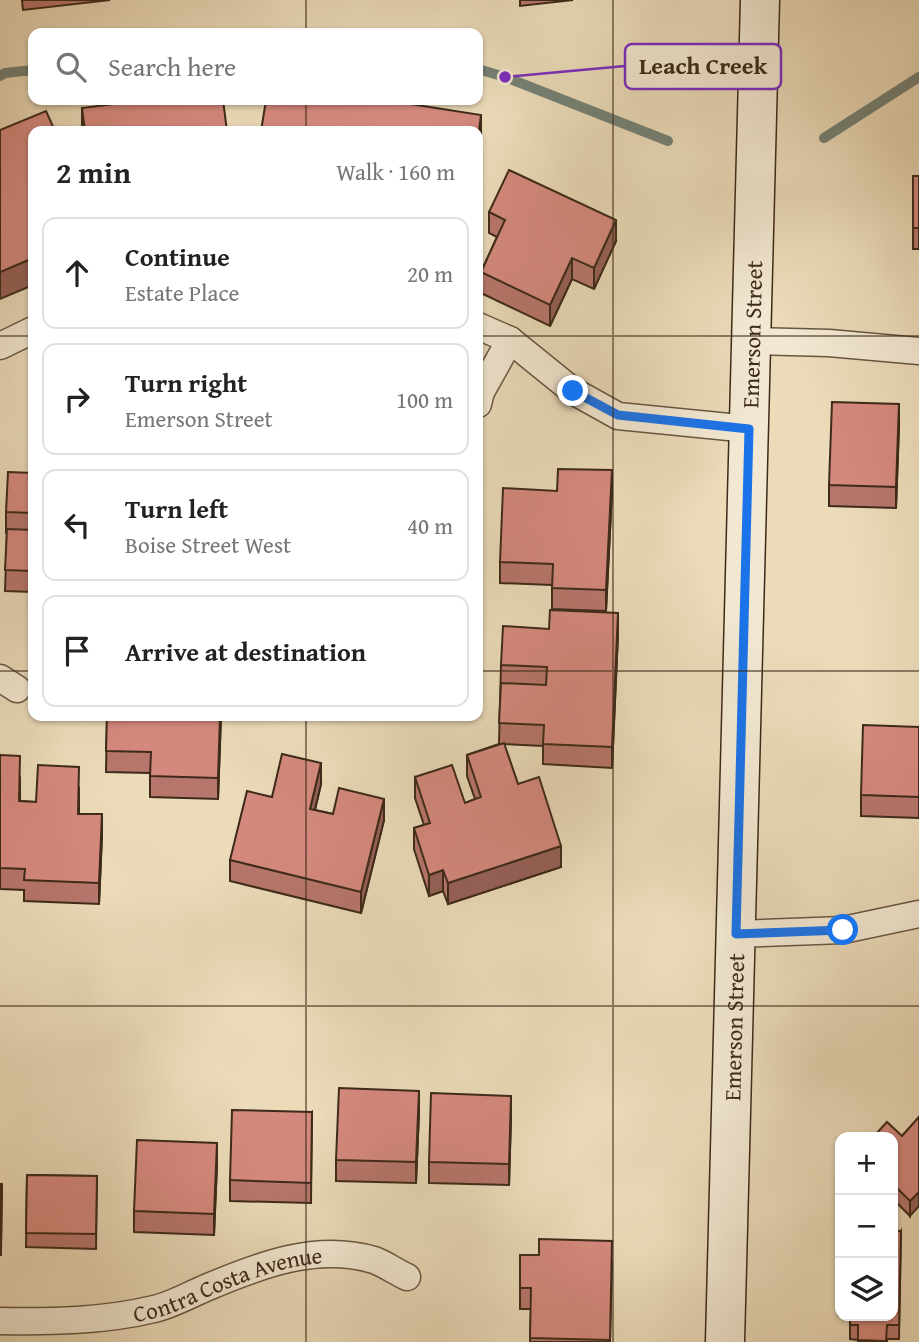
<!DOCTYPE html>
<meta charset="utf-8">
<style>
:root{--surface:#fff;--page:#f6f6f6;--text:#222;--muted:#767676;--line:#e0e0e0}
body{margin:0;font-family:"Gentium Book Plus",serif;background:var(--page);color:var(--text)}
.controls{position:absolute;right:21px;bottom:21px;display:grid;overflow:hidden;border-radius:14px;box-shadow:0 2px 5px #0004}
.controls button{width:63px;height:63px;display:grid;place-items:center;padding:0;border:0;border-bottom:2px solid var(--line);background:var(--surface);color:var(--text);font:35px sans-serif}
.stop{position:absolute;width:21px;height:21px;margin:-16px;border:5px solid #1a73e8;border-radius:50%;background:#fff}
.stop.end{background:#1a73e8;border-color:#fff;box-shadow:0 2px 7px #0008}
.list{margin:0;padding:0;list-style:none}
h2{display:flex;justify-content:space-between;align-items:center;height:91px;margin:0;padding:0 28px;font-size:30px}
h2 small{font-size:23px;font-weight:400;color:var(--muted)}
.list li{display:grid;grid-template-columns:46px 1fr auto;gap:21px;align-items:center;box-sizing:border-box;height:112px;margin:0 14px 14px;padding:0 14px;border:2px solid var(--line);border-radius:14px}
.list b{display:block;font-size:26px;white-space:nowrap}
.list p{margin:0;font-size:23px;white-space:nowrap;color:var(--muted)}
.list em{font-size:23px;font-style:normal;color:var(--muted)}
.icon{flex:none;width:38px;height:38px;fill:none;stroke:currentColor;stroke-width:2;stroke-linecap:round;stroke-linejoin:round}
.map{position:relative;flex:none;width:919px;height:1342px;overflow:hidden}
.search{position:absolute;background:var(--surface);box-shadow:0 2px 5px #0004;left:28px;top:28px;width:455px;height:77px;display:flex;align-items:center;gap:18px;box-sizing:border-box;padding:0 24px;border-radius:14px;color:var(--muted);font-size:26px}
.panel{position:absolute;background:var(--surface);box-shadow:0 2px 5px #0004;left:28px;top:126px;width:455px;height:595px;border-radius:14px}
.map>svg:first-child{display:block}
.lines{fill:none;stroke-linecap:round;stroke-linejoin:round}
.stream{stroke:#748175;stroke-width:10}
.minor-casing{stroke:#685642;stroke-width:29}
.secondary-casing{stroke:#3d2a1a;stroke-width:41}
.minor{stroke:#f2e8d2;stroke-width:26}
.secondary{stroke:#f2e8d2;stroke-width:38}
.wall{fill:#b7766c;stroke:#3d2a1a;stroke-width:2}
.shaded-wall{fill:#956058;stroke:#3d2a1a;stroke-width:2}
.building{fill:#d5897e;stroke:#3d2a1a;stroke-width:2}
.route{stroke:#1a73e8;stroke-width:9}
.grid{fill:none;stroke:#3d2a1a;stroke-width:2;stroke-opacity:0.55}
.labels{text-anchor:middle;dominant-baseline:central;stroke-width:6;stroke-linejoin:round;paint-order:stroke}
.street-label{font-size:23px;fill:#3d2a1a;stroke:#f2e8d2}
.leader{fill:none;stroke:#7b2cbf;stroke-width:2.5}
.callout-dot{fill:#7b2cbf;stroke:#f2e8d2;stroke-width:2.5}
.callout{fill:#f2e8d2;stroke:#7b2cbf;stroke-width:2.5}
.callout-label{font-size:24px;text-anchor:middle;font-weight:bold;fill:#3d2a1a}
</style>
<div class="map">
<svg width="919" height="1342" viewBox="0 0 919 1342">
<rect width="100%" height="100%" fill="#ebdbb9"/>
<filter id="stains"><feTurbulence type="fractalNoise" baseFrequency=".00286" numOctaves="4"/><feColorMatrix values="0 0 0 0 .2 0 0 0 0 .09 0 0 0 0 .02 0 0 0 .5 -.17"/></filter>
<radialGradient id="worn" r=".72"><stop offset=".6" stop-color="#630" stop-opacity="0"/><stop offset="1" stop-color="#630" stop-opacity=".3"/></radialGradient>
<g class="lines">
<!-- stream -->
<g class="stream">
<path d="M478 69 505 77 668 141"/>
<path d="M0 76 5 73 33 70"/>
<path d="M824 138 919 77"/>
</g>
<!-- minor casing -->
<g class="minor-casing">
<g id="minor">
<path d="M478 326 510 340 573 391 618 416 749 429"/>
<path d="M751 341 829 343 919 351"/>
<path d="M0 346 33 330"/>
<path d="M478 404 481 392 510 340"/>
<path d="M0 678 17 689"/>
<path d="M736 934 843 930 919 914"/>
<path id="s1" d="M0 1321C51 1322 104 1321 154 1309 172 1305 191 1294 208 1287 260 1265 317 1243 374 1260 385 1264 396 1272 407 1277"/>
</g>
</g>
<!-- secondary casing -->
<g class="secondary-casing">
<g id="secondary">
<path id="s2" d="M725 1342 760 0"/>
</g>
</g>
<!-- minor -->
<use href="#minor" class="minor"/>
<!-- secondary -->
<use href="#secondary" class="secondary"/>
</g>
<!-- wall -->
<g class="wall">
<path d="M22 0H110L23 10Z"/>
<path d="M520 0H573L520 6Z"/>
<path d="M82 108 227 131H82Z"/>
<rect x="913" y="176" width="6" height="73"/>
<path d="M489 212 616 241 594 289 572 279 550 326 481 293V272L497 237 489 233Z"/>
<path d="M899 425 896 508 829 506V485Z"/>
<path d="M33 473V592L5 591 7 533H6V512Z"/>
<path d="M557 491H612L606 611 552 609V585L500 583V562Z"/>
<path d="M618 634 612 768 543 764V746L504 744 518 784 561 867 448 904 443 891 429 896 414 849V828L424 825 415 798V777L465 803 475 799 467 776V755L499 744 501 665Z"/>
<path d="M104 716H221L218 799 150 797V773L106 772 107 716Z"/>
<path d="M919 727V818L861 816V795Z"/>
<path d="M0 755 20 777V801L36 802 79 788V814L102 835 99 904 24 901V890L0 889Z"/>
<path d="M321 784 315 810 333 814 384 820 361 913 230 881V860L272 797Z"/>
<path d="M312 1112 311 1203 230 1201V1180Z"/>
<path d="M419 1112 416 1183 336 1181V1160Z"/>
<path d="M511 1117 509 1185 429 1183V1162Z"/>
<path d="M919 1117 910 1216 893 1199V1137L902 1136Z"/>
<path d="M217 1164 214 1235 134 1232V1211Z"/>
<path d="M27 1175 97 1176 96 1249 26 1247Z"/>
<path d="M0 1184H2L1 1255H0Z"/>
<path d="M901 1231 899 1339H887V1342H858V1340L850 1339V1316Z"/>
<path d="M520 1255 612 1262 610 1342H530L531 1309H520Z"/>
<path d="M840 1292V1316H845L841 1317 838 1315 839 1293Z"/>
</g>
<!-- shaded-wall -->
<g class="shaded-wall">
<path d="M481 115V141L478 164V138Z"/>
<path d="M616 220V241L594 289V268Z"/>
<path d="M33 258V285L0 299V272Z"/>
<path d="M572 258V279L550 326V305Z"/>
<path d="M899 404V425L896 508V487Z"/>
<path d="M612 470V491L606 611V590Z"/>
<path d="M618 613V634L612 768V747Z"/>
<path d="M220 716H221L218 799V778Z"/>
<path d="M321 763V784L310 830V809Z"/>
<path d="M384 799V820L361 913V892Z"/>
<path d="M102 814V835L99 904V883Z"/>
<path d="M561 846V867L448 904V883Z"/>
<path d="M443 870V891L429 896V875Z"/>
<path d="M419 1091V1112L416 1183V1162Z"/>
<path d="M511 1096V1117L509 1185V1164Z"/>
<path d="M217 1143V1164L214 1235V1214Z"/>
<path d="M919 1192V1206L910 1216V1201Z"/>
</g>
<!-- building -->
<g class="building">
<path d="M145 100H223L227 131H85L82 108Z"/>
<path d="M266 100H385L481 115 478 138V131H261Z"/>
<path d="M46 111 55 131H33V258L0 272V130Z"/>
<path d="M509 170 616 220 594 268 572 258 550 305 481 272 505 220 489 212Z"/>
<rect x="913" y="176" width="6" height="52"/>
<path d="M832 402 899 404 896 487 829 485Z"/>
<path d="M558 469 612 470 606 590 552 588 553 564 500 562 503 488 557 491Z"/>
<path d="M8 472 33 473V513L6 512Z"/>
<path d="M7 529 33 530V571L5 570Z"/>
<path d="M550 610 618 613 612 747 543 744 544 725 499 723 501 683 546 685 547 667 501 665 503 626 549 629Z"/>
<path d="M107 716H220L218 778 150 776 151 752 106 751Z"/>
<path d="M863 725 919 727V797L861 795Z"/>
<path d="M504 743 518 784 539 777 561 846 448 883 443 870 429 875 414 828 430 823 415 777 452 765 465 803 481 797 467 755Z"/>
<path d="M282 754 321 763 310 809 333 814 339 788 384 799 361 892 230 860 247 791 272 797Z"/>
<path d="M0 755 20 756 19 801 36 802 38 765 79 767 78 814H102L99 883 24 880 25 869 0 868Z"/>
<path d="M339 1088 419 1091 416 1162 336 1160Z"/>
<path d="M431 1093 511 1096 509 1164 429 1162Z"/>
<path d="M232 1110 312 1112 311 1183 230 1180Z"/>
<path d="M919 1117V1192L910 1201 893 1184V1137H873L887 1122 902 1136Z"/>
<path d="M137 1140 217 1143 214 1214 134 1211Z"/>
<path d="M27 1175 97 1176 96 1234 26 1233Z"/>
<path d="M0 1184H2L1 1240H0Z"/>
<path d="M893 1231H901L899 1325H887L886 1341 858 1340V1325H850V1316H893Z"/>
<path d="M539 1239 612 1241 610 1340 530 1338 531 1288H520V1255H539Z"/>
</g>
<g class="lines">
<!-- route -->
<path class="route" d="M573 391 618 415 749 429 736 934 843 930"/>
</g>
<!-- grid -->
<path class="grid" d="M306 0V33M613 0V1342M306 100V131M0 336H33M478 336H919M0 671H33M478 671H919M306 716V1342M0 1006H919"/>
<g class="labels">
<!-- street labels -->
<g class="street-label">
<text stroke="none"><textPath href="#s2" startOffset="1008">Emerson Street</textPath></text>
<text stroke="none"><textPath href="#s2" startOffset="315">Emerson Street</textPath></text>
<text stroke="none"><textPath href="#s1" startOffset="233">Contra Costa Avenue</textPath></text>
</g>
</g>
<!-- callouts -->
<path class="leader" d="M505 77L625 66"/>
<circle class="callout-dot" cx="505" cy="77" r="7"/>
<rect class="callout" x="625" y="44" width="156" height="45" rx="7"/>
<g class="callout-label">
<text x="703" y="74">Leach Creek</text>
</g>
<rect width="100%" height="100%" filter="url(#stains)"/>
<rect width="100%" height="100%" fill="url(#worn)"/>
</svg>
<div class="controls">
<button>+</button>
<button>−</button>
<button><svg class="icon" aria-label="layers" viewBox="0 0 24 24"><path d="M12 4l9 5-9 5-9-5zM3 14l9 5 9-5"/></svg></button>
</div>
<div class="stop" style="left:843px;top:930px"></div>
<div class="stop end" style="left:573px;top:391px"></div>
<div class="search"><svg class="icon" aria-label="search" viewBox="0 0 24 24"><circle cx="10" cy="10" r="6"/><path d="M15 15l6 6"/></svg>Search here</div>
<section class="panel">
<h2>2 min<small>Walk · 160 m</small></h2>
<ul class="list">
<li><svg class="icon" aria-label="ahead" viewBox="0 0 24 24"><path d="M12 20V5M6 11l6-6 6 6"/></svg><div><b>Continue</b><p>Estate Place</p></div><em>20 m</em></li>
<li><svg class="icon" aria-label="right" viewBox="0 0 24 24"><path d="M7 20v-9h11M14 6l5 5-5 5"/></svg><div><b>Turn right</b><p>Emerson Street</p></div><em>100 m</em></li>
<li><svg class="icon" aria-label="left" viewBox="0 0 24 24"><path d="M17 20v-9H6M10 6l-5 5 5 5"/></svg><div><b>Turn left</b><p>Boise Street West</p></div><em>40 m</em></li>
<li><svg class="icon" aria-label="arrive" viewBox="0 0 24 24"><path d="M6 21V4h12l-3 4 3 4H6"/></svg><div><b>Arrive at destination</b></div></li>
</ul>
</section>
</div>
